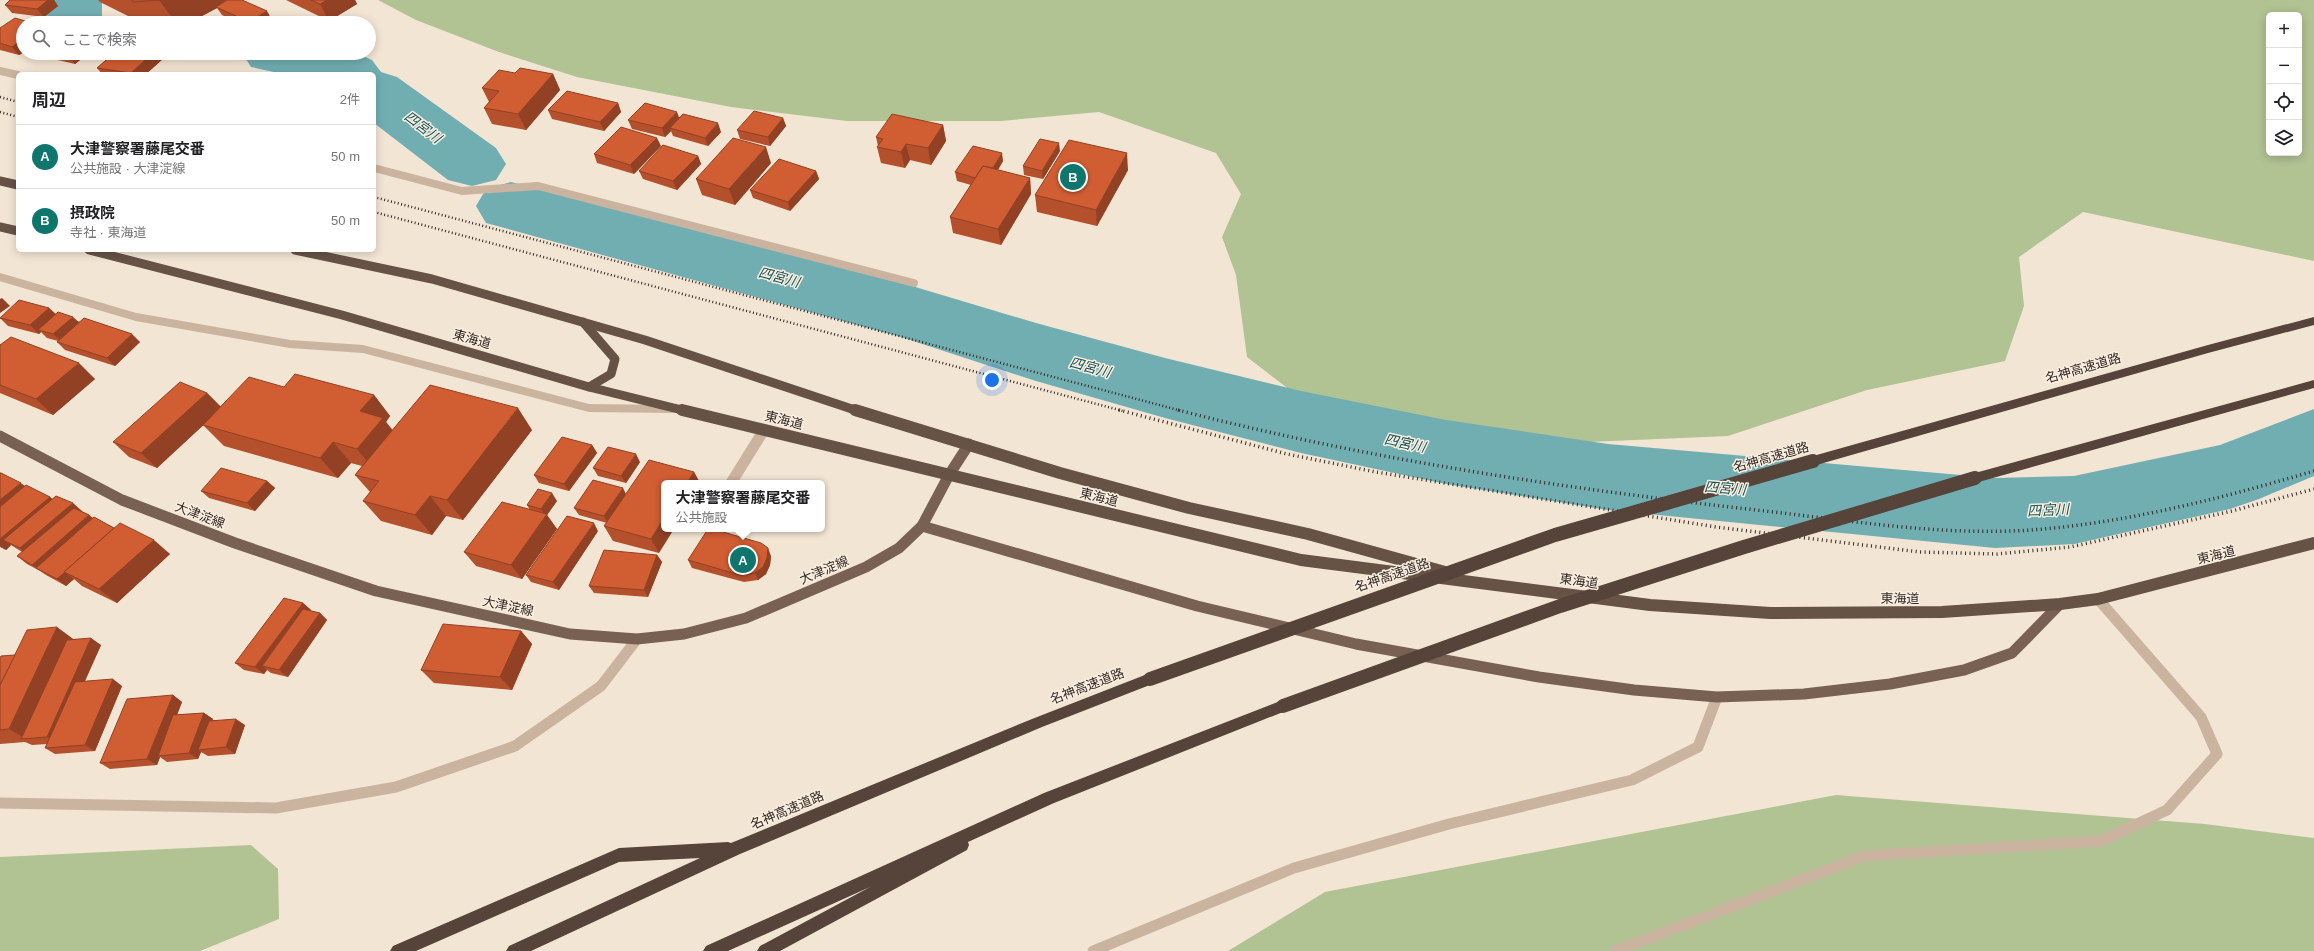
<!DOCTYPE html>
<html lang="ja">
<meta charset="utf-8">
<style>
:root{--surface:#fff;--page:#f6f6f6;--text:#202124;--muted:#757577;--line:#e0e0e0;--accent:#0f766e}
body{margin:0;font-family:Helvetica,"Noto Sans JP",sans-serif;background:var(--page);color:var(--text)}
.controls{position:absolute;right:12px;top:12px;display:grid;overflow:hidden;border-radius:6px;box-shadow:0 2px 10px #0003}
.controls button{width:36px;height:36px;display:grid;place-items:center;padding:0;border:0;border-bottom:1px solid var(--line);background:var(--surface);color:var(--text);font:20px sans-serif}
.you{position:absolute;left:992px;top:380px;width:14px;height:14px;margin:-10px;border:3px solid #fff;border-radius:50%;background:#1a73e8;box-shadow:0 0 0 6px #1a73e833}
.badge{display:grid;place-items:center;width:26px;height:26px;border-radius:50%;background:var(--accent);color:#fff;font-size:13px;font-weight:700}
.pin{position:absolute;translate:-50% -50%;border:2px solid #fff;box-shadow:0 1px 4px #0006}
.popup{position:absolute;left:661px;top:480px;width:164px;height:52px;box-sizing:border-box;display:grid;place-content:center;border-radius:6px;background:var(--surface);filter:drop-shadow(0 1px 3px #0005);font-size:13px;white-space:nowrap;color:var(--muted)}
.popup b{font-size:15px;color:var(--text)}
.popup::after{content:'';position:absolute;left:50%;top:100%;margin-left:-8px;border:8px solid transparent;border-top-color:var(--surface)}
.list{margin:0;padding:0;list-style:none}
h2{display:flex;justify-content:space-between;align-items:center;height:52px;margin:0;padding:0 16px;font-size:17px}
h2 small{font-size:13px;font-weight:400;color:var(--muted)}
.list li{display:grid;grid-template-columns:26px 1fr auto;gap:12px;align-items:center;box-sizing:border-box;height:64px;padding:0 16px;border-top:1px solid var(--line)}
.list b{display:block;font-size:15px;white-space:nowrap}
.list p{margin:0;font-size:13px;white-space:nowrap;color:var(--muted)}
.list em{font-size:13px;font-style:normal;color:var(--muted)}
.icon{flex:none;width:22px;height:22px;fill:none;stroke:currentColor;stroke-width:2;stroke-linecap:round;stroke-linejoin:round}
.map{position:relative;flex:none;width:2314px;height:951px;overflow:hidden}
.search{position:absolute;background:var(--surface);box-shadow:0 2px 10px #0003;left:16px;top:16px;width:360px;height:44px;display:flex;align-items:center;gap:10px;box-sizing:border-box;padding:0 14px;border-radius:22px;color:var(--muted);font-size:15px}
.panel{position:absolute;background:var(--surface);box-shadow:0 2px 10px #0003;left:16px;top:72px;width:360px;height:180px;border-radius:6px}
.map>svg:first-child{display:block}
.green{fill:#b1c293;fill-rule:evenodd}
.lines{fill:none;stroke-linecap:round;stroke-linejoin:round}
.river{fill:#71aeb2;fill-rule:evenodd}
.minor-far1{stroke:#cbb49f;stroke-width:8}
.minor{stroke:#cbb49f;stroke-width:11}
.primary{stroke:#786053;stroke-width:11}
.trunk-far1{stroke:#675246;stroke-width:9}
.trunk{stroke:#675246;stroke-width:12}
.motorway{fill:#56433a;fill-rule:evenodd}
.rail-far1{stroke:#342924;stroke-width:2.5;stroke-dasharray:1 2.5;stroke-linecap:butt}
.rail{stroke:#342924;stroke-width:3.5;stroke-dasharray:1 3.5;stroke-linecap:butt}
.motorway-bridge{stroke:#56433a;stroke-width:14}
.wall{fill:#b4502c}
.shaded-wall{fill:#924124}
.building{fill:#d15d33;stroke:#924124}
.labels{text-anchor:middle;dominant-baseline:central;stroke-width:3;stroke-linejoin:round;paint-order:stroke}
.street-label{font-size:13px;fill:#342924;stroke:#faefe0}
.water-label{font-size:14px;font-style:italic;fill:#165358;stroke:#faefe0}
</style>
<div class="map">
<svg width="2314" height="951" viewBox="0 0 2314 951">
<rect width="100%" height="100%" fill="#f3e5d4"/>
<!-- green -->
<g class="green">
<path d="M378 0H2314V261L2083 212 2019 257 2024 306 2005 361 1867 390 1728 436 1519 445 1418 432 1303 400 1247 357 1236 275 1222 237 1241 194 1216 153 1099 112 1001 121H847L731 107 577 77 499 52 416 20ZM2269 15H2299V153H2269Z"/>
<path d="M1836 795 2205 824 2314 838V951H1228L1325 892Z"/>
<path d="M251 845 278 869 279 919 200 951H0V857Z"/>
</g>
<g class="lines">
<!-- river -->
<g class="river">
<rect x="42" y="0" width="60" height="23"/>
<path d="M242 53H356L372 60 381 72 397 77 496 148 506 164 496 180 472 186 448 180 374 123V74H283L251 67Z"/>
<path d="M511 182 912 286 1036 323 1165 358 1301 391 1446 420 1608 444 1995 478 2074 476 2220 445 2314 409V476L2259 499 2230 509 2074 544 1995 548 1608 510 1446 484 1301 453 1165 418 1036 381 901 337 486 223 476 206 486 189Z"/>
</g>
<!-- minor-far1 -->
<g class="minor-far1">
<path d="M0 71 18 75"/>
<path d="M374 168 462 191 538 186 914 283"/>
<path d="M0 277 136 317 290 344 363 349 589 408 672 409"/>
</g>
<!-- minor -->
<g class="minor">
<path d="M731 483 764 430"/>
<path d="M0 803 276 808 396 787 515 746 601 686 637 639"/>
<path d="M1093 951 1294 868 1449 824 1632 780 1698 747 1717 697"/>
<path d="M1615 951 1864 856 2101 841 2167 810 2217 754 2201 717 2098 599"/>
</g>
<!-- primary -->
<g class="primary">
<path d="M0 436 122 500 235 543 376 591 570 634 637 639 684 634 746 618 866 567 899 548 922 526 949 475 969 444"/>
<path d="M922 526 1197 606 1356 644 1539 677 1634 690 1717 697 1804 694 1890 684 1964 670 2012 653 2060 604"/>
</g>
<!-- trunk-far1 -->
<g class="trunk-far1">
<path d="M0 181 18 185"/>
<path d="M0 227 18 231"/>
<path d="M89 250 342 315 589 387 686 411"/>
<path d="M295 250 432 279 645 340 858 411"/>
<path d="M583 322 615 359 611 374 589 387"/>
</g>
<!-- trunk -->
<g class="trunk">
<path d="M682 410 1301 560 1650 605 1770 613 1942 612 2060 604 2098 599 2314 543"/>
<path d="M855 410 1060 473 1189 508 1308 534 1445 572"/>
</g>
<!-- motorway -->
<g class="motorway">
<path d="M2314 317V325L2208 353 1813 466 1809 464 1807 461 1809 458 1813 456 2208 345Z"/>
<path d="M2314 380V388L1975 483 1971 481 1969 478 1971 475 1975 473Z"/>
<path d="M1150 673 1155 675 1157 679 1155 683 1042 727 740 854 531 951H506L509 946 700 858 619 862 416 951H390L393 946 619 848 728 842 731 843 1032 719Z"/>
<path d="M1283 700 1288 702 1290 706 1288 710 1054 803 968 842 969 845 967 850 780 951H757L760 946 870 887 728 951H703L706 946 1044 793Z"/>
</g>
<!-- rail-far1 -->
<g class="rail-far1">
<path d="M0 97 18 102"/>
<path d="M0 112 18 117"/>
<path d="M374 197 1182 411"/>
<path d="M374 212 1123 411"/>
</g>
<!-- rail -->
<g class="rail">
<path d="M1119 410 1287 454 1376 472 1716 527 1920 552 1997 554 2070 547 2232 511 2314 489"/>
<path d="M1178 410C1370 460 1568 489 1765 511 1853 521 1942 536 2031 530 2127 523 2222 498 2314 471"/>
</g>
<!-- motorway-bridge -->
<g class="motorway-bridge">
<path d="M1150 679 1555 535 1813 461"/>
<path d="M1283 706 1560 606 1744 547 1975 478"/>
</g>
</g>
<!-- wall -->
<g class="wall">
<path d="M10 0H54L58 6 44 17 12 13 5 5Z"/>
<path d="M98 0H242L272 20 267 23H238L222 15 217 8 189 23H142L100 2Z"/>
<path d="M286 0H355L357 4 329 21Z"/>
<path d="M23 23V53L19 55 0 50V28Z"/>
<path d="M35 53H89L75 64 36 55Z"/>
<path d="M114 53H160L164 58 146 74H102L97 68Z"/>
<path d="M515 73 553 74 560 90 526 130 492 124 484 108 489 102 482 88Z"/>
<path d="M618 103 621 112 604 131 552 119 548 110Z"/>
<path d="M679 117 721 132 708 146 673 136 671 131 665 137 632 129 628 120Z"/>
<path d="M783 118 786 126 770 146 740 139 737 130Z"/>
<path d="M943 125 946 141 931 165 910 160 905 168 881 163 877 147 878 146 876 137Z"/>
<path d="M661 146 634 174 597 163 594 154Z"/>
<path d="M1060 151 1043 179 1024 175 1023 166Z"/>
<path d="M698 156 701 164 677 190 643 179 639 171Z"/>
<path d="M1003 161 998 170 1030 178 1031 194 1001 245 953 233 950 217 971 185 957 181 955 172Z"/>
<path d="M771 163 735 205 702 195 696 179Z"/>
<path d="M1128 170 1097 226 1037 212 1035 195Z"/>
<path d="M816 171 819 179 790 211 753 198 750 190Z"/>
<path d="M49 308 56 314 140 342 115 366 65 350 57 342 58 341 47 338 41 332 39 334 8 326 0 318V317Z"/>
<path d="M0 345 95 379 53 415 0 393Z"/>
<path d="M284 387 374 395 390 416 386 422 392 430H532L463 520 446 516 432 535 381 521 363 501 370 492 355 475 362 466 351 463 338 478 224 446 203 425 157 468 129 457 113 442 207 393 221 407Z"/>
<path d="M592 445 597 453 569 491 539 483 534 475Z"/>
<path d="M640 462 626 483 598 476 593 468Z"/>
<path d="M0 472 4 475 25 486 50 497 52 499 82 511H81L89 515 93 518 114 528 170 554 117 603 82 586 74 579 66 586 46 575 40 571 27 564 17 556 22 552 11 545 6 550 0 547Z"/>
<path d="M694 472 700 483H664L659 553 613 541 604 526 607 523 579 515 574 508 626 494Z"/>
<path d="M267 481 275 488 255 511 209 498 201 491Z"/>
<path d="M557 501 547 515 557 529 522 579 476 566 464 552 530 510 527 505Z"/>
<path d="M598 531 559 590 531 582 526 575Z"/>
<path d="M657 555 662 562 648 597 594 593 589 586Z"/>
<path d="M771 556 770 565 766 574 758 580 744 582 692 568 688 560Z"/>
<path d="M303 603 311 610 310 611 320 613 327 620 288 677 271 673 267 670 264 674 244 670 235 663Z"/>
<path d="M521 631 532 644 512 690 434 683 421 670Z"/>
<path d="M74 639 101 645 85 681 122 686 95 751 55 754 45 748 47 744 32 745 25 742 0 744V658L15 655Z"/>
<path d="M173 695 182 702 177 715 204 713 213 719 212 720 245 725 235 754 208 756 201 752 198 759 167 762 160 757 157 765 110 769 100 763Z"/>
</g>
<!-- shaded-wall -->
<g class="shaded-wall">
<path d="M48 0H54L58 6 44 17 37 9Z"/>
<path d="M159 0H230L216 7 217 8 189 23H176Z"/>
<path d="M327 0H355L357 4 329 21 320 4Z"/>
<path d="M267 11 272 20 267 23H249V22Z"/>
<path d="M23 39V53L19 55 12 47Z"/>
<path d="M71 53H89L75 64 68 55Z"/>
<path d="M153 53H160L164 58 146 74H132L131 73Z"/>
<path d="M553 74 560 90 526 130 518 114Z"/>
<path d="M618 103 621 112 604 131 600 122Z"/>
<path d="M677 112 680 120 670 128 671 131 665 137 662 128Z"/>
<path d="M783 118 786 126 770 146 768 137Z"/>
<path d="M718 123 721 132 708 146 705 138Z"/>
<path d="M943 125 946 141 931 165 928 148Z"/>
<path d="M657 138 661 146 634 174 630 165Z"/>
<path d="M1059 143 1060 151 1043 179 1042 171Z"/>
<path d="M906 144 910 160 905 168 901 152Z"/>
<path d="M766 147 771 163 735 205 729 189Z"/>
<path d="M1002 153 1003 161 994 176 993 168Z"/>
<path d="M1127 153 1128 170 1097 226 1096 210Z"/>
<path d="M698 156 701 164 677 190 673 181Z"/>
<path d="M816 171 819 179 790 211 788 202Z"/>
<path d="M1030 178 1031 194 1001 245 998 229Z"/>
<path d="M2 298 10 306 0 313V299Z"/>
<path d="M49 308 57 316 38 330 41 332 39 334 30 325Z"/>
<path d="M73 317 82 325 62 342 53 334Z"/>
<path d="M132 334 140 342 115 366 107 358Z"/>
<path d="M79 363 95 379 53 415 36 399Z"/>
<path d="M207 393 222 408 157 468 141 453Z"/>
<path d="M374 395 390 416 386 422 400 439 374 470 357 449 360 411Z"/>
<path d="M518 408 532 430 463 520 447 500Z"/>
<path d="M333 442 351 463 338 478 320 458Z"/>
<path d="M592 445 597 453 569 491 564 484Z"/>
<path d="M636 454 640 462 626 483 621 476Z"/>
<path d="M694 472 700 483H687Z"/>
<path d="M267 481 275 488 255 511 247 503Z"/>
<path d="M21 483 30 491 0 516V500Z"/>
<path d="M623 488 627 496 608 524 604 516Z"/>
<path d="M552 493 557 501 547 515 557 529 522 579 511 565 546 516 541 509Z"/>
<path d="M430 496 446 516 432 535 415 515Z"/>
<path d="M50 497 59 505 3 540 11 545 6 550 0 546V539Z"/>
<path d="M73 503 82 511 30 556 20 548Z"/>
<path d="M89 515 98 523 39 569 32 565Z"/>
<path d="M664 518V529H674L659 553 651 539Z"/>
<path d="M594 523 598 531 559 590 553 582Z"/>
<path d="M154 540 170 554 117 603 99 589Z"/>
<path d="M768 548 771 556 770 565 766 574 758 580 755 573Z"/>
<path d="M657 555 662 562 648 597 644 590Z"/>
<path d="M64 572 74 579 66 586 57 579Z"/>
<path d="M303 603 311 610 269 667 262 666 267 670 264 674 255 667Z"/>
<path d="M320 613 327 620 288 677 279 670Z"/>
<path d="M57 627 76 641 26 739 9 729Z"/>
<path d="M521 631 532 644 512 690 500 677Z"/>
<path d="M91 638 101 645 57 743 47 737Z"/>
<path d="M113 679 122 686 95 751 85 745Z"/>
<path d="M173 695 182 702 161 755 158 756 160 757 157 765 147 759Z"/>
<path d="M204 713 213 719 202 749 198 750 201 752 198 759 189 753Z"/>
<path d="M236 719 245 725 235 754 226 747Z"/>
</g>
<!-- building -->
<g class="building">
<path d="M10 0H48L37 9 5 5Z"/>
<path d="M131 0H160L134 2Z"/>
<path d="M227 0H242L267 11 249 22 216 7Z"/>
<path d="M311 0H327L320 4Z"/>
<path d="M15 18 32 23H23V39L12 47 0 43V28Z"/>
<path d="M59 53H71L68 55Z"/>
<path d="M114 53H153L131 73 97 68Z"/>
<path d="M520 68 553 74 518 114 484 108 499 91 482 88 499 70 515 73Z"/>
<path d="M567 91 618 103 600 122 548 110Z"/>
<path d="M645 103 677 112 662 128 628 120Z"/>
<path d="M754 111 783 118 768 137 737 130Z"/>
<path d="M683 114 718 123 705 138 670 128Z"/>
<path d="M892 114 943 125 928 148 906 144 901 152 877 147 883 139 876 137Z"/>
<path d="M621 127 657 138 630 165 594 154Z"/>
<path d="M733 138 766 147 729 189 696 179Z"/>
<path d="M1040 139 1059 143 1042 171 1023 166Z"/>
<path d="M1069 140 1127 153 1096 210 1035 195Z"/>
<path d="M663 145 698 156 673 181 639 171Z"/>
<path d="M973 146 1002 153 993 168 983 166 975 178 955 172Z"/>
<path d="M779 159 816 171 788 202 750 190Z"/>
<path d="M983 166 1030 178 998 229 950 217Z"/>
<path d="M19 300 49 308 30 325 0 318Z"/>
<path d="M58 312 73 317 53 334 38 330Z"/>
<path d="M84 318 132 334 107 358 57 342Z"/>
<path d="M11 337 79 363 36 399 0 385V345Z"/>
<path d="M295 374 374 395 360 411 383 418 357 449 333 442 320 458 203 425 249 377 284 387Z"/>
<path d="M180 382 207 393 141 453 113 442Z"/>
<path d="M430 385 518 408 447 500 430 496 415 515 363 501 379 481 355 475Z"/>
<path d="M562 437 592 445 564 484 534 475Z"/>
<path d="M608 447 636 454 621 476 593 468Z"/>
<path d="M649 460 694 472 687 483H664V518L651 539 604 526Z"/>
<path d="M221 468 267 481 247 503 201 491Z"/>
<path d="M1 473 21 483 0 500V474Z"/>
<path d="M593 480 623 488 604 516 574 508Z"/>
<path d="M26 485 50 497 0 539V507Z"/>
<path d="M538 489 552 493 541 509 527 505Z"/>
<path d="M56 496 73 503 20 548 3 540Z"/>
<path d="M502 502 547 514 511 565 464 552Z"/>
<path d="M74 508 89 515 32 565 17 556Z"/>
<path d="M567 516 594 523 553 582 526 575Z"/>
<path d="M94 517 114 528 64 572H65L57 579 36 568Z"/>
<path d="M120 523 154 540 99 589 64 572Z"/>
<path d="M708 529H713L761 543 768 548 767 558 763 567 755 573 740 575 688 560Z"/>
<path d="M604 550 657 555 644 590 589 586Z"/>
<path d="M284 598 303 603 255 667 235 663Z"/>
<path d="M303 609 320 613 279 670 262 666Z"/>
<path d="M443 624 521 631 500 677 421 670Z"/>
<path d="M57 627 9 729 0 730V685L27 630Z"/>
<path d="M91 638 47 737 21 739 67 640Z"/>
<path d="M15 655 0 685V658L1 656Z"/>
<path d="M113 679 85 745 45 748 75 682Z"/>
<path d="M173 695 147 759 100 763 127 699Z"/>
<path d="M204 713 189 753 158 756 173 715Z"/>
<path d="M236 719 226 747 198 750 209 721Z"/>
</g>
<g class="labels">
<!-- street labels -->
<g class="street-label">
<text transform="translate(472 339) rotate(16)">東海道</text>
<text transform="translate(2083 368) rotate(-16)">名神高速道路</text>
<text transform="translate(784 420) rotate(14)">東海道</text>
<text transform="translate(1771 457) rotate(-16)">名神高速道路</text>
<text transform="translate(1099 497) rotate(14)">東海道</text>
<text transform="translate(200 515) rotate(21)">大津淀線</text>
<text transform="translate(2216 555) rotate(-14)">東海道</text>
<text transform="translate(824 570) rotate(-23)">大津淀線</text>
<text transform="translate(1392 575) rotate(-19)">名神高速道路</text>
<text transform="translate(1579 581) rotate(8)">東海道</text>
<text x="1900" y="598">東海道</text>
<text transform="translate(508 606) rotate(12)">大津淀線</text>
<text transform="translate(1087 686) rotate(-21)">名神高速道路</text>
<text transform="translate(787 810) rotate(-23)">名神高速道路</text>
</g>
<!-- water labels -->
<g class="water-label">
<text transform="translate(423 127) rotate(37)">四宮川</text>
<text transform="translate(779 277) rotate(15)">四宮川</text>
<text transform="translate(1090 367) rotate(15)">四宮川</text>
<text transform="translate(1405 443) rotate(12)">四宮川</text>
<text transform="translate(1725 488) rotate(5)">四宮川</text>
<text transform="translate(2048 510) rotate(-3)">四宮川</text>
</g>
</g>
</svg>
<div class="controls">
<button>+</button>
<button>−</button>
<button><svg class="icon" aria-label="locate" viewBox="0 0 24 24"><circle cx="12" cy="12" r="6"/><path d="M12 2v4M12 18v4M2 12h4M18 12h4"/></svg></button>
<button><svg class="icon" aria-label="layers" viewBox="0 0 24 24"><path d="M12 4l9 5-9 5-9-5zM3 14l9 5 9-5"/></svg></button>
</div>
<div class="you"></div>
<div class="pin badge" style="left:743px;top:560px">A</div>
<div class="popup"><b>大津警察署藤尾交番</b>公共施設</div>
<div class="pin badge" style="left:1073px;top:177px">B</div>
<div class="search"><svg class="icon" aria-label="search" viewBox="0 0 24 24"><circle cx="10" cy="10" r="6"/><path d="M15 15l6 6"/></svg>ここで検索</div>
<section class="panel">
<h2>周辺<small>2件</small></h2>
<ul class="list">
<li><span class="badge">A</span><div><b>大津警察署藤尾交番</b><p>公共施設 · 大津淀線</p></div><em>50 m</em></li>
<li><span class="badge">B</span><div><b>摂政院</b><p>寺社 · 東海道</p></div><em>50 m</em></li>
</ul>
</section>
</div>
